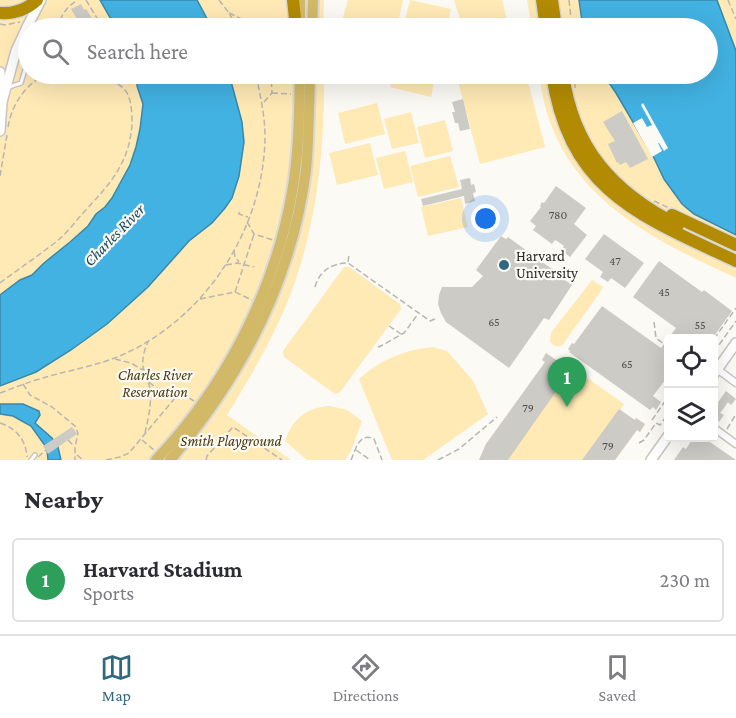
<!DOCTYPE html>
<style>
:root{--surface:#fff;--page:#f7f7f7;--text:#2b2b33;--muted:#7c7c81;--line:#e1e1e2;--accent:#2f6881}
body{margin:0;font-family:"Crimson Pro",serif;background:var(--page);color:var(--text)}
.controls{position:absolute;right:18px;bottom:18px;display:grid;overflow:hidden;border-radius:6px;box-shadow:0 6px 24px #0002}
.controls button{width:54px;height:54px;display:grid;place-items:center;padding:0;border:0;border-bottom:2px solid var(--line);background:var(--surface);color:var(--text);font:30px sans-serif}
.you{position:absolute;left:486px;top:219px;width:21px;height:21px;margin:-15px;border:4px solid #fff;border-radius:50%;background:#1a73e8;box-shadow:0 0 0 9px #1a73e833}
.badge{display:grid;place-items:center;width:39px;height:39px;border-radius:50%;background:var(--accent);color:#fff;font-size:20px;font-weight:700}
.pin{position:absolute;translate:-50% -50px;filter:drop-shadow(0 2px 3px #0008)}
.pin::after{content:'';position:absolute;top:32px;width:21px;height:18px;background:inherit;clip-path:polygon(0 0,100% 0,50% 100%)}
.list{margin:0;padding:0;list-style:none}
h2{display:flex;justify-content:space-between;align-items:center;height:78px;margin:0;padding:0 24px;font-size:26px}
h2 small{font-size:20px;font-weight:400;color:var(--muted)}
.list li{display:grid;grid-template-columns:39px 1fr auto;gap:18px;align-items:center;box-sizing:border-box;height:84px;margin:0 12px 12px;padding:0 12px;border:2px solid var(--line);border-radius:6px}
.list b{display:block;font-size:22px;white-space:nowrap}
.list p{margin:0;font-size:20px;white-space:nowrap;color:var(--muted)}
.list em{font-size:20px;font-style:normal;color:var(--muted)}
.icon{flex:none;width:33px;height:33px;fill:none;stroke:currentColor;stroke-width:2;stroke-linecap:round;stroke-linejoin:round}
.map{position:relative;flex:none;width:736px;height:460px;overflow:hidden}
.search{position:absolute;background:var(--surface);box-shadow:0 6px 24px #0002;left:18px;right:18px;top:18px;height:66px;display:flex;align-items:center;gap:15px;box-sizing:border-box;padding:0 21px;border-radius:33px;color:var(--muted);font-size:22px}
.sheet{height:174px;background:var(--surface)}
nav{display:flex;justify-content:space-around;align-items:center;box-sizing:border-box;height:84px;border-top:2px solid var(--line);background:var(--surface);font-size:16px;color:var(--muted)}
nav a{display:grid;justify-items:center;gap:3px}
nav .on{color:var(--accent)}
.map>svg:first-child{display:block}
.green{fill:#ffe9b5}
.water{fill:#42b2e2;stroke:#3a88aa;stroke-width:1.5}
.pier{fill:#fcfaf5}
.building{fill:#cdcbc6}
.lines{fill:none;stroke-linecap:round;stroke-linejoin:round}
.lane-casing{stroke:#c8c6c1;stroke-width:6}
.street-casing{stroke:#c8c6c1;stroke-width:9}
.secondary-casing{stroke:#c8c6c1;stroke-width:12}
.primary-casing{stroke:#d8d8d8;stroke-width:14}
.highway-casing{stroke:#d8d8d8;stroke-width:15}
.path{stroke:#b7b6b2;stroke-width:1.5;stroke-dasharray:6 3;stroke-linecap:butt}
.lane{stroke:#fff;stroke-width:3}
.street{stroke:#fff;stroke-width:6}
.secondary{stroke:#fff;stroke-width:9}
.primary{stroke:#d1b967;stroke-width:10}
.highway{stroke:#b28b02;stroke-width:12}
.poi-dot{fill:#2f6881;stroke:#fcfaf5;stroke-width:2}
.labels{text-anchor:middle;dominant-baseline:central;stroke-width:4.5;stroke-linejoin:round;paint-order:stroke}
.number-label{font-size:12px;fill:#51504e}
.poi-label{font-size:15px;fill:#282726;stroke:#fcfaf5;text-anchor:start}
.park-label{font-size:15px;font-style:italic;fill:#47380e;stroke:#fcfaf5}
.water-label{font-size:16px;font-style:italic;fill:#19475b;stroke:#fcfaf5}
</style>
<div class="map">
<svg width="736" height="460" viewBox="0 0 736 460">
<rect width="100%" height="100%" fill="#fcfaf5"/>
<!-- green -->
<g class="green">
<path d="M0 0H100L116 28H28V74H137V86L143 104 140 129 136 147 130 165 112 198 105 207 98 212 88 226 44 263 32 275 20 280 0 295Z"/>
<path d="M197 0H324L323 28H212Z"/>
<path d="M348 0H403L397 28H340Z"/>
<path d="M410 0 451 9 447 28H403Z"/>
<path d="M454 0H502L509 28H463Z"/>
<path d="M527 0H579L583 28H532Z"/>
<path d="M717 0H736V51Z"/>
<path d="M229 74H324C325 142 318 211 297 276 281 325 254 371 227 415L291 460H0V386L36 372 71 350 107 324 148 287 189 241 212 223 225 208 232 198 239 176 244 142V131Z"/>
<path d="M343 74H387L385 79C375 85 355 77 343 74Z"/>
<path d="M393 74H436L431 97 390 87Z"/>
<path d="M456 74H526L545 147 480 164Z"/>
<path d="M539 74H603L616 93 654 158 664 179 682 204 694 214 736 235V278C663 244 583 207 552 127 545 110 542 92 539 74Z"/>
<path d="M377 103 385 134 345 144 338 113Z"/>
<path d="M411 112 419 143 392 149 384 119Z"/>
<path d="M445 120 453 151 425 158 417 127Z"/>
<path d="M370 143 378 175 337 185 329 153Z"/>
<path d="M405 151 413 182 384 189 376 158Z"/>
<path d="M450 156 459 187 418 197 410 166Z"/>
<path d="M461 198 468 227 428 236 421 207Z"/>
<path d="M344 267H349L400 304 401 309 340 392 335 394 284 357 283 351Z"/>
<path d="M592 280 603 287 601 291 563 344C559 348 553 347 550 341L551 333Z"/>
<path d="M432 347 447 351 473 381 488 414 423 460H392L359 379C380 360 404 350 432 347Z"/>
<path d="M546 353 571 371 573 368 624 404 620 410 634 420 636 418 645 424 640 432 637 430 615 460H479L486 444 545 363 542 360Z"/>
<path d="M330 406 347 410 362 421 351 451 345 460H307L285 441C292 419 307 407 330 406Z"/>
</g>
<!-- water -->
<g class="water">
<path d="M100 0H197L212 28H116Z"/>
<path d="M579 0H717L736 51V235L694 214 682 204 664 179 654 158 616 93 603 74H708V28H583Z"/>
<path d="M137 74H229L242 122 244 142 239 176 232 198 225 208 212 223 189 241 148 287 107 324 71 350 36 372 0 386V295L20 280 32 275 44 263 70 242 88 226 96 214 105 207 112 198 130 165 136 147 140 129 143 104 137 86Z"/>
<path d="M0 404H23L39 411 40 415 35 423 52 438 58 447 61 460H48L47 450 46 447 31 426 13 416 0 414Z"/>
</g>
<!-- pier -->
<path class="pier" d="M643 103 668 148 664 151 659 143H658L662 151 652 157 633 123 642 118 647 127 652 125 641 105Z"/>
<!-- building -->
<g class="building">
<path d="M81 4 84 10 86 9 92 18 88 20 90 24 82 28 71 9Z"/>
<path d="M463 99 470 129 460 131 458 123H455L452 112H455L452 102Z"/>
<path d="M622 111 648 159 630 168 626 162 620 165 618 162 617 163 608 144 615 141 603 122Z"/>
<path d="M470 178 471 185 474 184 476 192 473 193 475 201 465 204 464 196 423 206 421 199 462 189 460 180Z"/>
<path d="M556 186 586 208 574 224 587 235 570 257 561 250 564 246 560 243 555 240 552 244 533 230 536 226 530 221 541 207 540 206 542 202 544 203Z"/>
<path d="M604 234 644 263 625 288 611 278 608 282 600 277 603 272 585 259Z"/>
<path d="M501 236 506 239 508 237 563 277 562 278 572 285 549 320 544 318 509 368 446 322 441 313 438 304 439 295 442 287H472L483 276 476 270Z"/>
<path d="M659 261 702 292 704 290 732 311 712 339H669V375L653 396 661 402 656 410 653 407 650 410 569 352 570 351 568 349 572 343 574 344 602 306 661 348 676 328 633 297Z"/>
<path d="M546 353 556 360 554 362 569 373 508 460H479L486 444 545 362 542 360Z"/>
<path d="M726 391 736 399 731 405 728 402 724 408 720 413 724 415 719 422 714 417V408Z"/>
<path d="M619 409 635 420 636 418 645 424 640 432 637 430 615 460H582Z"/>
<path d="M72 427 77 434 48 454 43 446Z"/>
<path d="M693 438H709L707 440 736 460H674L683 447 686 449Z"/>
</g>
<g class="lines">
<!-- lane casing -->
<g class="lane-casing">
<g id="lane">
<path d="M9 87 21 83 28 60"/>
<path d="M31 460 35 455"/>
</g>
</g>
<!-- street casing -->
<g class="street-casing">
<g id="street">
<path d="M717 369 736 383"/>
<path d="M714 428 736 444"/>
</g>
</g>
<!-- secondary casing -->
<g class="secondary-casing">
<g id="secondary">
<path d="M0 72 2 102 0 131"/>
<path d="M2 102 16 51 28 25 41 0"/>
<path d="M714 374 736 343"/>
<path d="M651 460 668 436"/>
</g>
</g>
<!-- primary casing -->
<g class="primary-casing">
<g id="primary">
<path d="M300 21V0"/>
<path d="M312 28 313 0"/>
<path d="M156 460C225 387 275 291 292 192 299 153 299 113 300 74"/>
<path d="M170 460C241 377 292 280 306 170 309 138 309 106 310 74"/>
</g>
</g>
<!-- highway casing -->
<g class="highway-casing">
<g id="highway">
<path d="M293 0 296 28"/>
<path d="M542 0 546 28"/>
<path d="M552 0 556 28"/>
<path d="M0 13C15 14 26 10 37 0"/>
<path d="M552 74C569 191 640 216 736 261"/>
<path d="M563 74C573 147 612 192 678 225"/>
<path d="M672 215 736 245"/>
</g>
</g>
<!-- path -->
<g class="path">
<path d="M86 0 103 28"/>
<path d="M219 0 229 13 237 28"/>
<path d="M569 0 572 28"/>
<path d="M728 0 736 19"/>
<path d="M229 13 261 28"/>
<path d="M0 24 5 25 20 22"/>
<path d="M64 28 60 21C63 12 69 5 78 0"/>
<path d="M575 74V88"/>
<path d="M272 93 291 94"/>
<path d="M264 102 272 93 271 74"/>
<path d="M8 127C12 104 25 85 46 74"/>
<path d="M0 176 7 135"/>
<path d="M654 201 669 208"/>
<path d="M239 212V214L248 217"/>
<path d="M247 222 254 234 273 240"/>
<path d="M234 251 235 257 239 262"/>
<path d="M348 262 349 254"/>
<path d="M226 265 237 263 254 267"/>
<path d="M0 283C17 270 35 258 52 245 65 236 74 223 84 212 109 185 129 164 132 125 132 115 132 102 127 93 118 78 103 83 92 74"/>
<path d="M315 287C319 271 332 263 348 263L430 321 435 319"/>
<path d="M235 292 254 234"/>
<path d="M200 299 235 292 252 300"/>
<path d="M654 322 656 338 668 347"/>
<path d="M389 326 401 334"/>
<path d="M714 339 736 308"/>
<path d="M378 346 379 347 404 333 418 314"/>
<path d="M714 352 736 321"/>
<path d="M115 359 131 363 143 370"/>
<path d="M149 382 156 388 165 391 180 392 194 401"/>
<path d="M23 384 30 395 52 407 75 426 78 433 75 447V460"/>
<path d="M0 393C14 388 28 382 43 378 69 370 97 366 122 355 206 318 264 228 265 137 265 115 260 95 256 74"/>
<path d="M652 420 668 397"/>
<path d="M0 423C16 428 26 440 27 457"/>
<path d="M727 429 736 414"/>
<path d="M145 433C148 419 152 404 150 389 149 382 145 377 144 371 141 362 144 350 148 342"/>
<path d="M68 440 74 446"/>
<path d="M142 440 154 450"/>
<path d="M639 443 644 440 656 423 660 425 668 414"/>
<path d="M356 450 370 460"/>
<path d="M77 455 83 460"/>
<path d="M38 457 46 450"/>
<path d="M106 460 120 457 129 453 180 392"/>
<path d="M206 460 207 456 233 427 282 460"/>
<path d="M351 460C356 449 359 432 374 439L382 460"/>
<path d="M438 460 459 449 497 417"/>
</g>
<!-- lane -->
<use href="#lane" class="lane"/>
<!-- street -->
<use href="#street" class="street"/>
<!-- secondary -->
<use href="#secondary" class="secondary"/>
<!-- primary -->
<use href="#primary" class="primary"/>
<!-- highway -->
<use href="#highway" class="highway"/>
</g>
<!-- markers -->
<circle class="poi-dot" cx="504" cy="265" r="6"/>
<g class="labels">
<!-- number labels -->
<g class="number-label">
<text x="558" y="215">780</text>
<text x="615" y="261">47</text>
<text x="664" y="292">45</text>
<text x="494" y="322">65</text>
<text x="700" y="325">55</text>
<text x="627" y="364">65</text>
<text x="528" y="408">79</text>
<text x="608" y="446">79</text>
</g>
<!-- poi labels -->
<g class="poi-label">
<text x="516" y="256">Harvard<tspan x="516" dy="17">University</tspan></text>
</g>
<!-- park labels -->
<g class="park-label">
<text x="155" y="375">Charles River<tspan x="155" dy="17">Reservation</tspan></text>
<text x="231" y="441">Smith Playground</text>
</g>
<!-- water labels -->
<g class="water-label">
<text transform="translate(114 235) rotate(-46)">Charles River</text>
</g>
</g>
</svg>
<div class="controls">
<button><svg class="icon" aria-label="locate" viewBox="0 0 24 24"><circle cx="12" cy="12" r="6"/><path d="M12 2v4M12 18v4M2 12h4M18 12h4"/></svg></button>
<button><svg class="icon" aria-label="layers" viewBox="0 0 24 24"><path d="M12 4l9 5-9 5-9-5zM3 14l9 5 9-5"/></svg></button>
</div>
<div class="you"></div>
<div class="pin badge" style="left:567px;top:407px;background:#2e9e5b">1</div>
<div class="search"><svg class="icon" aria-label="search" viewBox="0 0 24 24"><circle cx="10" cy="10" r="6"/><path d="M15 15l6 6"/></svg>Search here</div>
</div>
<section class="sheet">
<h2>Nearby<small></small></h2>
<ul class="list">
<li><span class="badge" style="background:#2e9e5b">1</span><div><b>Harvard Stadium</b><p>Sports</p></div><em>230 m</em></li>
</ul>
</section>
<nav>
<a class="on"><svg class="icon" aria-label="map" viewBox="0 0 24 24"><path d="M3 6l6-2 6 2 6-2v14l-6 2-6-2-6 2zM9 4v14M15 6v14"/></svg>Map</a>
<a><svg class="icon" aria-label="directions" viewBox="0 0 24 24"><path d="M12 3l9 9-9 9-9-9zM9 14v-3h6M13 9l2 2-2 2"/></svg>Directions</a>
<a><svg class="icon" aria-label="saved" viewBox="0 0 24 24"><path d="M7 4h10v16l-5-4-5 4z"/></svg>Saved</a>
</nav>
